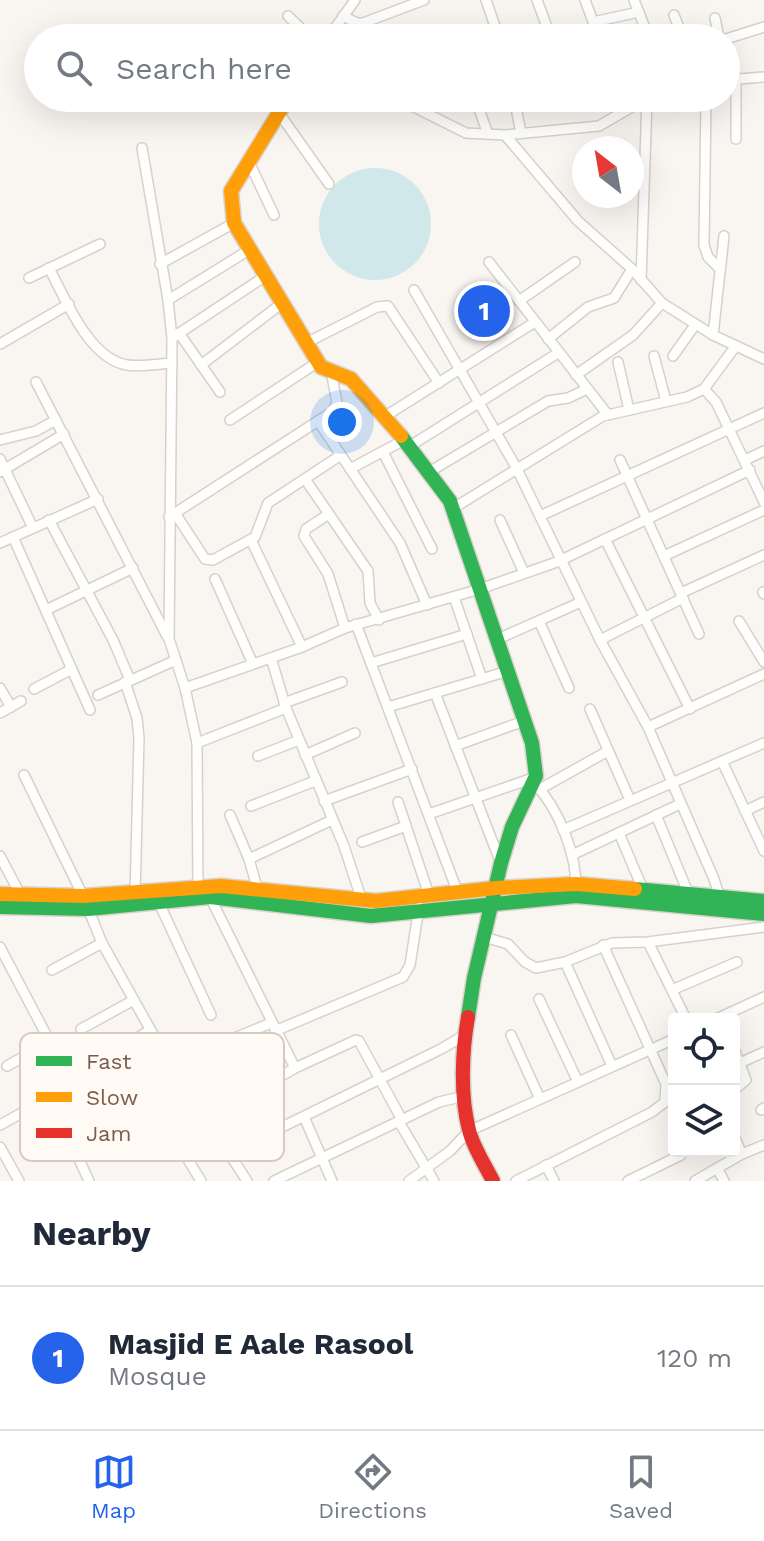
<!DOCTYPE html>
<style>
:root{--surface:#fff;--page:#f2f2f3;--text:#1f2937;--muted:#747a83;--line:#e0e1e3;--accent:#2563eb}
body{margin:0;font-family:"Work Sans",sans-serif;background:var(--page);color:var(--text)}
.controls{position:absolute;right:24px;bottom:24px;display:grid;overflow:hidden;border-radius:8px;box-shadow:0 8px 32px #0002}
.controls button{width:72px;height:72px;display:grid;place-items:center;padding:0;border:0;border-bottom:2px solid var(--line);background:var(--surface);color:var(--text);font:40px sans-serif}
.compass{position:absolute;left:572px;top:136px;width:72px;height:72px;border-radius:50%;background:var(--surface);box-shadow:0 8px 32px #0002;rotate:329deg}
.you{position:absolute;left:342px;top:422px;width:28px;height:28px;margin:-20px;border:6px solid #fff;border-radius:50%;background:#1a73e8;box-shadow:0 0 0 12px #1a73e833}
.badge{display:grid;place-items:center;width:52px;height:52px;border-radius:50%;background:var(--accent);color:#fff;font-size:26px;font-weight:700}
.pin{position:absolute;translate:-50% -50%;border:4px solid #fff;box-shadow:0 2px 8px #0006}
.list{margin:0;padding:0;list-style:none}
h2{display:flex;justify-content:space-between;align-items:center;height:104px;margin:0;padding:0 32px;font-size:34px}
h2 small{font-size:26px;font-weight:400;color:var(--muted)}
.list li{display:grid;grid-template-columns:52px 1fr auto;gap:24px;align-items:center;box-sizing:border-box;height:144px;padding:0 32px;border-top:2px solid var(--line)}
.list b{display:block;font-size:30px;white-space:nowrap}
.list p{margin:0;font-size:26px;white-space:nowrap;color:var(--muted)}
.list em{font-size:26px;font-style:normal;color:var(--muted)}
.icon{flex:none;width:44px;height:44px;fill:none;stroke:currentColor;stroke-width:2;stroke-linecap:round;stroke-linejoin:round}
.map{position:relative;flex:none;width:764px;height:1181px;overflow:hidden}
.search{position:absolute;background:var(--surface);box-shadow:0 8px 32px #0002;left:24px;right:24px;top:24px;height:88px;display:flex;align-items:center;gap:20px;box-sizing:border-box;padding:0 28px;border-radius:44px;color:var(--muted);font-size:30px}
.sheet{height:248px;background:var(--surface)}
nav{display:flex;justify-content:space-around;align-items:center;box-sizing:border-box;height:112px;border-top:2px solid var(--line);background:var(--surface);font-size:22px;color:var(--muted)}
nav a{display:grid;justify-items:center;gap:4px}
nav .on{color:var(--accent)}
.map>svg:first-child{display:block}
.water{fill:#d0e8ea}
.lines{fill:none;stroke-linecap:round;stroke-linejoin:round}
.street-casing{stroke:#d7d1cb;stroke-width:12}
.fast-casing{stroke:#d9d2cb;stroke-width:17}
.slow-casing{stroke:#d9d2cb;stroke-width:17}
.jam-casing{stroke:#d9d2cb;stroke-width:17}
.street{stroke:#fefefd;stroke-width:9}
.fast{stroke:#30b455;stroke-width:14}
.slow{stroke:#ff9f0a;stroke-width:14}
.jam{stroke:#e5322d;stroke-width:14}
.key{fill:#fffaf3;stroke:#d7cbc1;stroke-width:2}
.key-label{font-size:22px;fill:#7a5c4d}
</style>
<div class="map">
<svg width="764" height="1181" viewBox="0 0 764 1181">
<rect width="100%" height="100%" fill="#f9f5f0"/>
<!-- water -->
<circle class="water" cx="375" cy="224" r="56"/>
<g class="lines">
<!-- street casing -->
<g class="street-casing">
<g id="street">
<path d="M486 0 499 38"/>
<path d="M537 0 551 38"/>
<path d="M585 0 599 38"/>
<path d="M634 0 649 38"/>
<path d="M674 15 683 38"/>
<path d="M288 16 311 38"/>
<path d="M343 16 357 23H363L424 0"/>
<path d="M715 18 719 38"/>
<path d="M593 22 639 12"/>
<path d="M328 38 355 0"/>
<path d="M726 39 764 27"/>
<path d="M726 80 764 77"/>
<path d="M396 98 466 133 505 135 599 126 647 98"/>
<path d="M475 98 488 134"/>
<path d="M514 98 521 133"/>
<path d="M706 98 704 245 708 257 720 269"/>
<path d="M285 103 302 98"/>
<path d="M279 113 329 184"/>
<path d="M505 135 578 221 632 269 662 303 713 335 764 359"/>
<path d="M736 139V79"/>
<path d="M142 148 168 300 172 338 169 639 185 688"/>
<path d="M249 162 274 215"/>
<path d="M489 262 608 415"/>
<path d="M160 264 234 223"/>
<path d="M49 268C65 298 89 359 127 365 141 367 157 364 172 363"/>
<path d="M29 278 100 244"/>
<path d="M641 280 647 98"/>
<path d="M414 290 517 469 600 640 648 727 714 879 720 898"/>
<path d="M168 300 249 250"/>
<path d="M519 301 575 262"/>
<path d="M179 333 220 392"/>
<path d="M713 335 724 236"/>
<path d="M172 338 264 277"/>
<path d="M548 339 588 307 614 298 632 269"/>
<path d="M306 343 377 307 388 306 439 383"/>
<path d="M0 344 69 304"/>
<path d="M654 356 666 401"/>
<path d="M673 356 695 325"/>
<path d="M618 362 629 410"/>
<path d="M201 365 281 304"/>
<path d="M576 375 633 335 662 303"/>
<path d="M36 382 167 636"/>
<path d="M704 389 716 402 764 502"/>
<path d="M384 417 535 322"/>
<path d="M230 420 318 362"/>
<path d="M318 421 400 543 427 605"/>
<path d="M0 440 36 431 56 420"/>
<path d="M410 446 558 353"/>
<path d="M383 452 432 549"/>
<path d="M0 459 33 528"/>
<path d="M620 460 699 634"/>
<path d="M745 460 764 451"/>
<path d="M350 469 404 440"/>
<path d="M0 472 64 434"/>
<path d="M429 472 548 401 568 398 587 389"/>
<path d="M305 479 368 571 370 603 379 620"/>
<path d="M452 509 603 416 687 397 704 389 735 347"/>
<path d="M175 513 205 559 213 560 255 537 268 503 341 455"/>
<path d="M329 514 306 529 304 536 328 574 345 628"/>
<path d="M540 516 764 413"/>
<path d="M169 517 332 412 337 403 331 371"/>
<path d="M49 520 113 640 130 680"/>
<path d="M500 520 524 573"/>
<path d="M13 537 90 710"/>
<path d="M605 539 690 709"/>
<path d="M251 540 302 647"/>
<path d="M0 543 98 499"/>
<path d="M664 556 764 510"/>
<path d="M215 579 253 664"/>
<path d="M763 592 764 594"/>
<path d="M681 593 764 555"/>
<path d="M454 597 482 679"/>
<path d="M46 610 133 568"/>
<path d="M539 621 569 688"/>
<path d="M739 621 764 662"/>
<path d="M356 624 458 893"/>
<path d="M498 639 581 602"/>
<path d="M600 640 683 598"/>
<path d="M271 658 286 708 344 846 362 901"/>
<path d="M371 663 467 634"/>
<path d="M125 682 137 718 139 738 135 896"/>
<path d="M0 688 11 707"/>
<path d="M34 689 72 669"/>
<path d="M435 693 500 861"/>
<path d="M98 695 176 660"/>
<path d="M284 703 342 682"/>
<path d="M388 707 508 671"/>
<path d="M590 709 630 800"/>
<path d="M0 713 21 701"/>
<path d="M648 727 764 674"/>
<path d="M197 743 286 708"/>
<path d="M455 746 524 721"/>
<path d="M305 755 355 733"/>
<path d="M258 756 299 740"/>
<path d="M722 761 764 851"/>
<path d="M24 775 83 896 102 943 173 1070"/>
<path d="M535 784C559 809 577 855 576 890"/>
<path d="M540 789 608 751"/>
<path d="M324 801 412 769"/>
<path d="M398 802 429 895"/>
<path d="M251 806 315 781"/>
<path d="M745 811 764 802"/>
<path d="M429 814 536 777"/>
<path d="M230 815 249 859 258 891"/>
<path d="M656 815 689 895"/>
<path d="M563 830 764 743"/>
<path d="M619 833 644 892"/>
<path d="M362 842 406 826"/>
<path d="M574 854 680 804"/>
<path d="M0 856 20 894"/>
<path d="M249 859 332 820"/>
<path d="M198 890 197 743 185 688 302 647 345 628 480 589 557 562 750 470"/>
<path d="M210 897 295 1068"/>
<path d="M159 903 211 1015"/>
<path d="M484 937 508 944 525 962 536 968 565 962 612 943 648 942 764 927"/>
<path d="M648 942 686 1019"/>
<path d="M0 947 50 1042 78 1088C77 1102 62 1110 63 1124L89 1181"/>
<path d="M565 962 612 1066"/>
<path d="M52 970 102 943"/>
<path d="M672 990 737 962"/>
<path d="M539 999 578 1082"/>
<path d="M716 1019 764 997"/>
<path d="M81 1029 132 1001"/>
<path d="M275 1031 403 977 410 965 419 907"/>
<path d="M511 1035 540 1099"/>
<path d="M734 1049 746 1080 734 1090"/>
<path d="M203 1052 231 1105"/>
<path d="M101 1061 150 1030"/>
<path d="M740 1063 764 1052"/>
<path d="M181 1065 229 1153 247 1181"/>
<path d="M7 1066 50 1042"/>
<path d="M144 1087 201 1181"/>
<path d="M78 1088 95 1110 101 1113 208 1049 271 1023"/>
<path d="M761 1110 764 1108"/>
<path d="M26 1111 35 1120 63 1117"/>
<path d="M209 1117 295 1068 356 1040 359 1041 402 1120"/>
<path d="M304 1117 332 1181"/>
<path d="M399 1122 434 1181"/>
<path d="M0 1125 54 1095"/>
<path d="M734 1136 742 1154"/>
<path d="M0 1147 19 1181"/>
<path d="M229 1153 441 1049 465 1035"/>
<path d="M546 1165 554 1181"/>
<path d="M717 1168 724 1181"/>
<path d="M274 1181 439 1102 465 1096"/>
<path d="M409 1181 450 1151 469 1131 674 1039"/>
<path d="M516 1181 652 1112 665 1102 666 1084 603 945"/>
<path d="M628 1181 681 1155"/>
<path d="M695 1181 742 1154 764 1145"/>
</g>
</g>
<!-- fast casing -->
<g class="fast-casing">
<g id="fast">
<path d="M401 436 450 501 532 743 536 776 512 827 501 863 474 978 468 1017"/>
<path d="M635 889 764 901"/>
<path d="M0 907 88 909 210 897 371 916 576 896 764 914"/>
</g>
</g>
<!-- slow casing -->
<g class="slow-casing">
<g id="slow">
<path d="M288 98 231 191 234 223 321 367 351 379 401 436"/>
<path d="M0 894 83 896 221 886 376 901 496 888 576 884 635 889"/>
</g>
</g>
<!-- jam casing -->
<g class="jam-casing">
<path id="jam" d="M468 1017C462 1051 460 1095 469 1130 473 1147 485 1165 493 1181"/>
</g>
<!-- street -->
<use href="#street" class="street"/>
<!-- fast -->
<use href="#fast" class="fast"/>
<!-- slow -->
<use href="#slow" class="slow"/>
<!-- jam -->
<use href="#jam" class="jam"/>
</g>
<!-- legend -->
<rect x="20" y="1033" width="264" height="128" rx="12" class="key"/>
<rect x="36" y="1056" width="36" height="10" fill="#30b455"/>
<rect x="36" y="1092" width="36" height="10" fill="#ff9f0a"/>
<rect x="36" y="1128" width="36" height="10" fill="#e5322d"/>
<g class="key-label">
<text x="86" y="1069">Fast</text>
<text x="86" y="1105">Slow</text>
<text x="86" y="1141">Jam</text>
</g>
</svg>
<div class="controls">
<button><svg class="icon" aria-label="locate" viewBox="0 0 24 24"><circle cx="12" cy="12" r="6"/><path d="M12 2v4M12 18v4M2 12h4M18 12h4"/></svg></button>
<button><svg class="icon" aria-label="layers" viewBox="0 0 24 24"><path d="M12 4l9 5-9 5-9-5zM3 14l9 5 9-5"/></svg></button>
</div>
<svg class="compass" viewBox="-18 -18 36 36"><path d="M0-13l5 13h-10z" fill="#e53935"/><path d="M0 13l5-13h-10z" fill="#747a83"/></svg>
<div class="you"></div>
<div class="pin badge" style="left:484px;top:311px">1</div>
<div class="search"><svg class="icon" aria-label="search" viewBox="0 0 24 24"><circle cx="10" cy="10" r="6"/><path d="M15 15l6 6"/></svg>Search here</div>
</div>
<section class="sheet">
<h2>Nearby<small></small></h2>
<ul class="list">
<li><span class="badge">1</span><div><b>Masjid E Aale Rasool</b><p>Mosque</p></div><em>120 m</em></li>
</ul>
</section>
<nav>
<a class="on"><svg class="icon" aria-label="map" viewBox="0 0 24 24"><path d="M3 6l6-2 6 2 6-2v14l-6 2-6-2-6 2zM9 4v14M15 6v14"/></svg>Map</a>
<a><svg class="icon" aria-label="directions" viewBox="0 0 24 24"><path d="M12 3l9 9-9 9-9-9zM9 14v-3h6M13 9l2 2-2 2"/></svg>Directions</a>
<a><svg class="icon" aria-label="saved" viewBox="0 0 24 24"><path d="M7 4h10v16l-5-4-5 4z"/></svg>Saved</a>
</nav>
